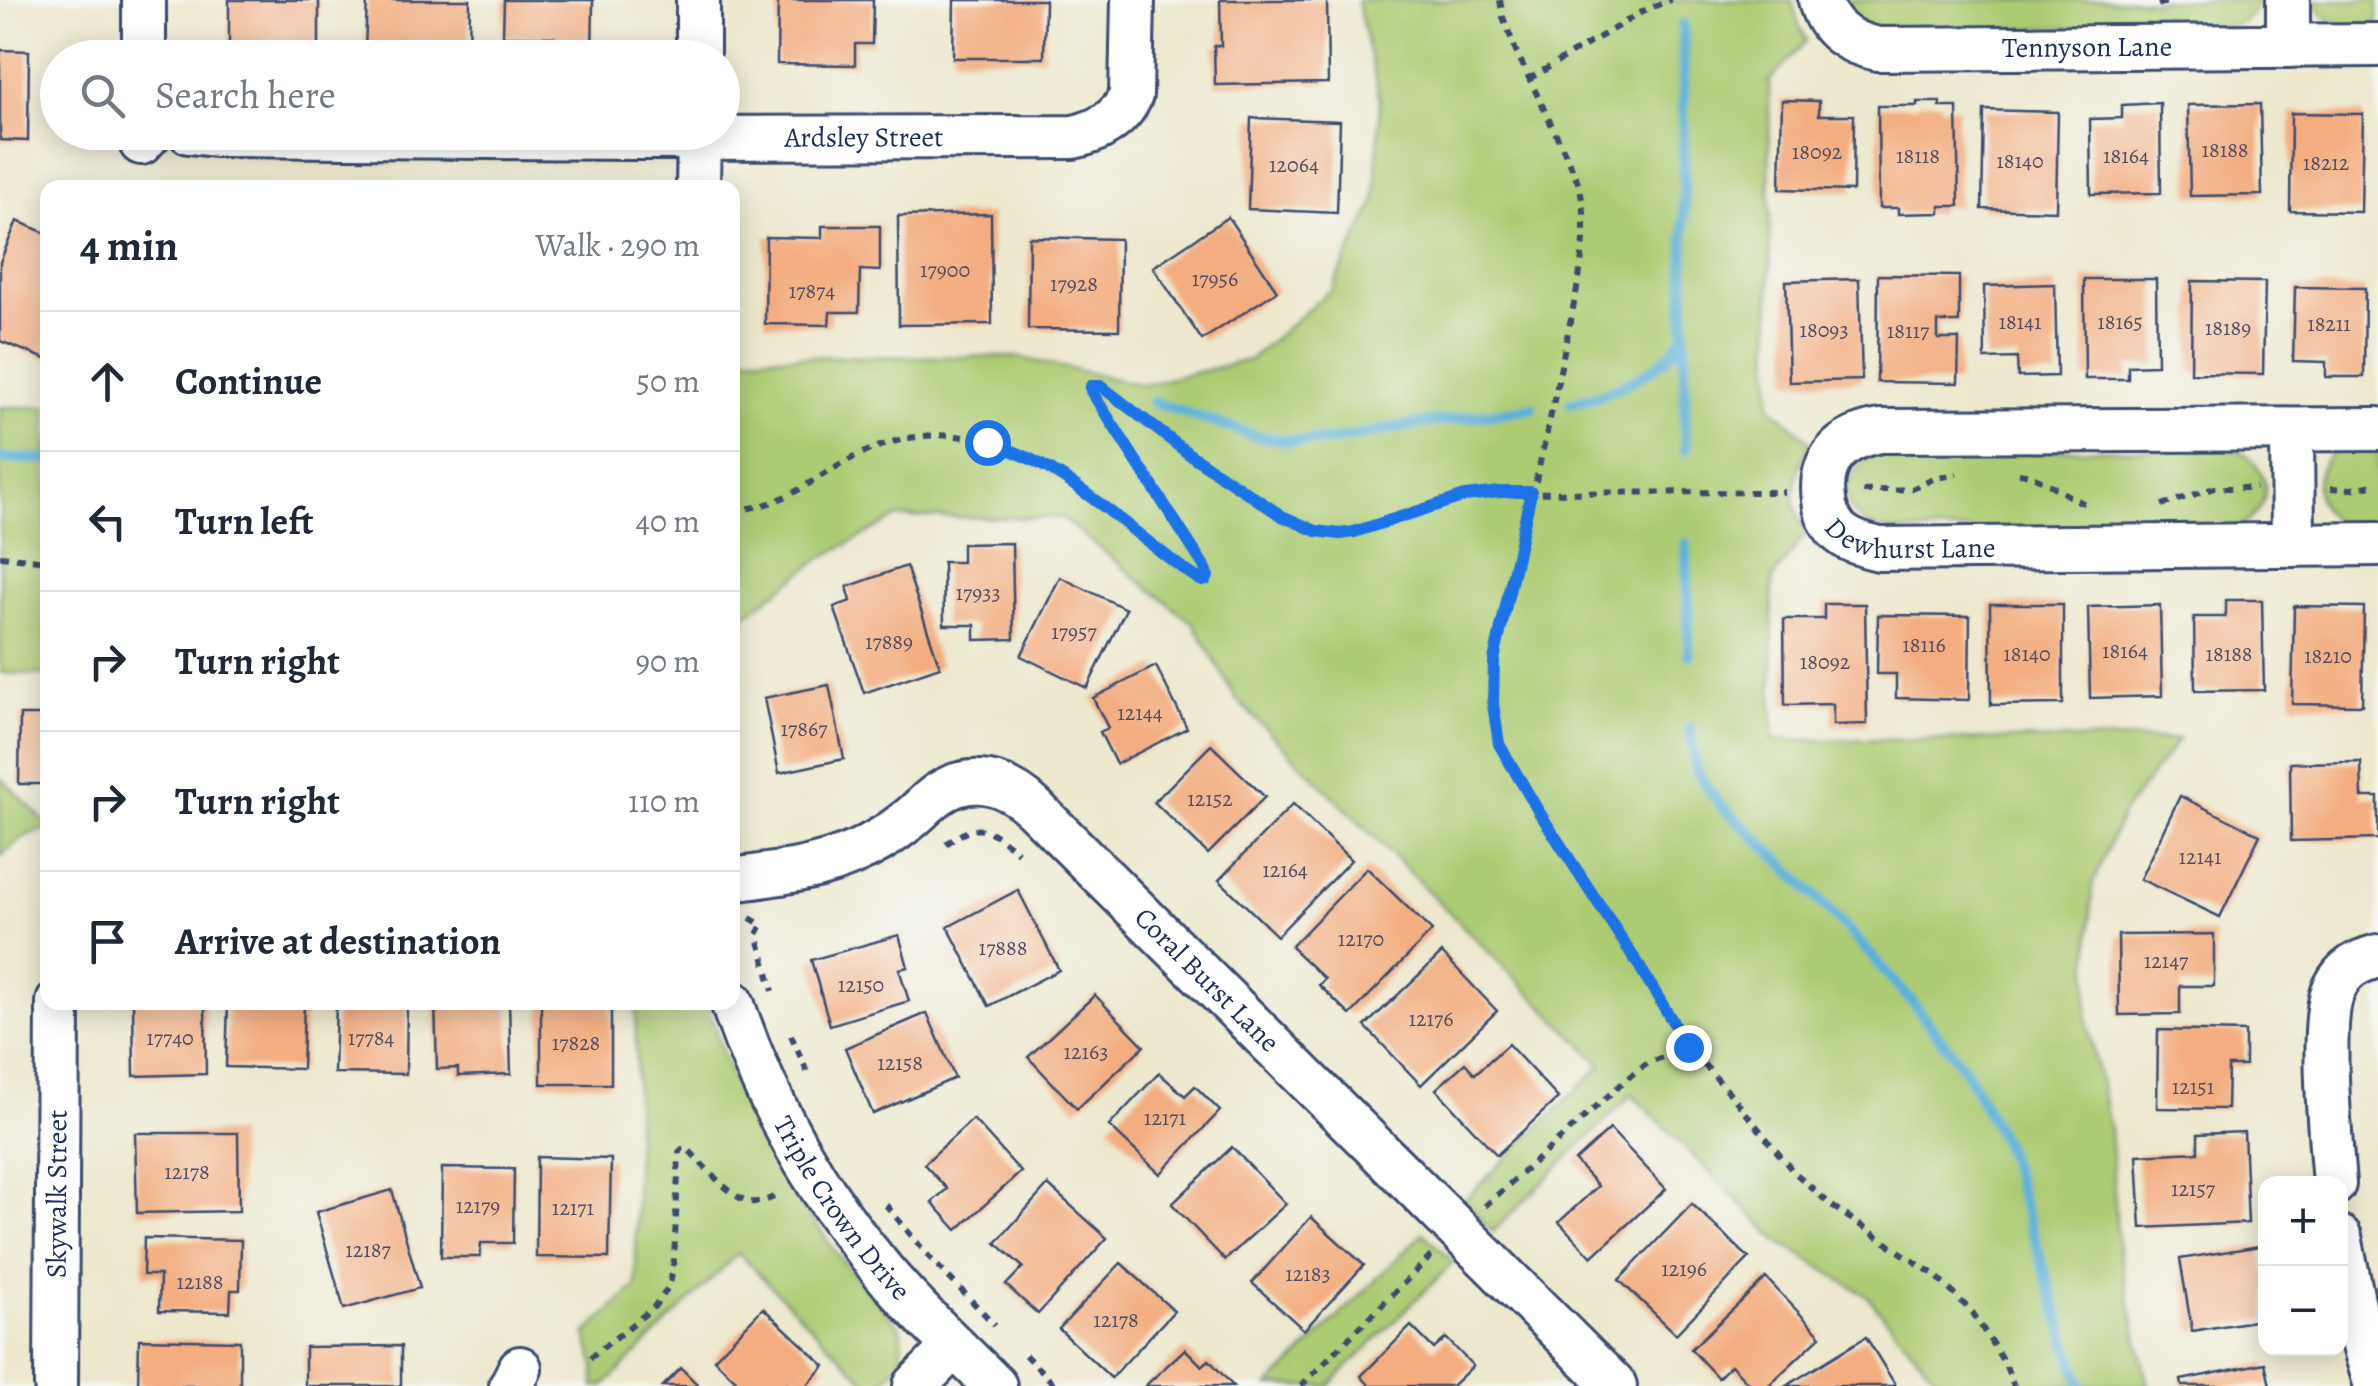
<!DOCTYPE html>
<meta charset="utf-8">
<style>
:root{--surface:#fff;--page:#f6f6f7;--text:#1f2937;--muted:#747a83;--line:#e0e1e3}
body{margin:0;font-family:Alegreya,serif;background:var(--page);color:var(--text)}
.controls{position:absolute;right:30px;bottom:30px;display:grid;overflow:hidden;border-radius:20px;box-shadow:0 5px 25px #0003}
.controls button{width:90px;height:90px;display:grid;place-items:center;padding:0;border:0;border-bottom:2px solid var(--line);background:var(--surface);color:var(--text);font:50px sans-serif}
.stop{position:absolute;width:30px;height:30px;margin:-22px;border:8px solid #1a73e8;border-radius:50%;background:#fff}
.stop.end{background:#1a73e8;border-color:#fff;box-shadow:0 2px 10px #0008}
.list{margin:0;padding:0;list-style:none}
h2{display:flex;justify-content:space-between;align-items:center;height:130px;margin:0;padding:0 40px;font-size:42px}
h2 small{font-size:32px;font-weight:400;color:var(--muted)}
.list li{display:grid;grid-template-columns:65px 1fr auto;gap:30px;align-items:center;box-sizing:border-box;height:140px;padding:0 40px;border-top:2px solid var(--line)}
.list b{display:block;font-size:38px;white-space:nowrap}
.list em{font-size:32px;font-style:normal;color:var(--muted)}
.icon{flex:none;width:55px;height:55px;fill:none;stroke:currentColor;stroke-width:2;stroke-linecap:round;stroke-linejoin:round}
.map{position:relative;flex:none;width:2378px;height:1386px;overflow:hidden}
.search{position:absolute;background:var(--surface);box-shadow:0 5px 25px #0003;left:40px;top:40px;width:700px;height:110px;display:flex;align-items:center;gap:25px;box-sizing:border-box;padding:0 35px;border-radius:55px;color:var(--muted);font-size:38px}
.panel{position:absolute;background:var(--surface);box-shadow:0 5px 25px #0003;left:40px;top:180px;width:700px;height:830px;border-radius:20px}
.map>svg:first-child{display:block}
.green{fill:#adcb72;stroke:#647d68;stroke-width:2.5}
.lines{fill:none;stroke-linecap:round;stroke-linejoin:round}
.stream{stroke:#5bb1d8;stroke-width:11}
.building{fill:#f3ad80}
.street-casing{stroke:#3a4b6f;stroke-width:48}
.path{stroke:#3a4b6f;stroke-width:6;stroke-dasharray:8 8;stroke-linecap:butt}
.street{stroke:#fff;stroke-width:42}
.route{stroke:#1a73e8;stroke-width:12}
.labels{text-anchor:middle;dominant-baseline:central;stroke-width:8;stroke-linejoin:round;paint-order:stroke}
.number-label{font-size:22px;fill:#514e66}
.street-label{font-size:28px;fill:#1b2f5e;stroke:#f6f6f2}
</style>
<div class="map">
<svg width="2378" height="1386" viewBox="0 0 2378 1386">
<rect width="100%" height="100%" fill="#f6f6f2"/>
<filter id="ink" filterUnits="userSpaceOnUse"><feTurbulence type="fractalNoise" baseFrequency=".01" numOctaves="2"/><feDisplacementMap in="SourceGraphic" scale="20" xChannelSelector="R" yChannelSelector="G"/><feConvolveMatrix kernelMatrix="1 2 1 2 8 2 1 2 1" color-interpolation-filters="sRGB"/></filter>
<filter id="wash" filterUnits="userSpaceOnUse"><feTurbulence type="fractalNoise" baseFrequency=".0048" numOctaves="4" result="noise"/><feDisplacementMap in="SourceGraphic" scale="40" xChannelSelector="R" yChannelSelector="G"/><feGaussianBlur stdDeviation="2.25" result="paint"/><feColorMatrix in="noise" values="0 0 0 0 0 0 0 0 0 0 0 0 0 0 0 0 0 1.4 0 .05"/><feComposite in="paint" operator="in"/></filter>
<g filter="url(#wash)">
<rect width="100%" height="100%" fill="#ede8ce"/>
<!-- green -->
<g class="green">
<path d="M1357 0H1792L1798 23 1807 40 1769 81 1771 406 1811 443C1794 470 1786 504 1807 532L1772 579 1773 740 2179 739 2122 814 2092 885 2087 1020 2110 1129 2118 1247 2148 1386H1943L1867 1296 1777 1240 1632 1094 1493 1232 1463 1201 1602 1065 1237 700 1194 624 1062 518 898 517 820 559 743 617H733V356L1017 357 1143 385 1249 360 1331 290 1375 203 1380 100Z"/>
<path d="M1845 0H2261C2252 17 2243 24 2224 28H1869L1854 17Z"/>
<path d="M2315 0H2378V28C2354 26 2323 28 2315 0Z"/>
<path d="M0 407H47V675L0 673Z"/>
<path d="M2378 445V528C2368 527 2355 529 2345 526 2311 516 2307 467 2338 450 2348 445 2366 446 2378 445Z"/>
<path d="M2236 449C2272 468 2276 505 2240 526L1896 532C1883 529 1867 528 1858 518 1832 489 1856 458 1887 450Z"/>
<path d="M0 777 48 825 47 830C27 832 14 843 0 857Z"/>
<path d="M636 1003H706L726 1061 751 1119 777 1166 836 1253 899 1326 902 1331V1361L879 1386H870L738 1253 604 1386H594L595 1368 586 1334 636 1286Z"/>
<path d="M1423 1233 1454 1262 1329 1386H1269Z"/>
</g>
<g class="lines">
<!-- stream -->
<g class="stream">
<path d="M1683 24 1685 450"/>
<path d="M1153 402 1252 435 1286 441H1330L1404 426 1532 408"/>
<path d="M1571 403C1610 394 1664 372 1684 335"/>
<path d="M0 457 7 459H48"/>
<path d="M1686 543 1689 655"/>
<path d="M1690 728 1696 770 1718 803 1778 858 1852 934 1914 1004 1966 1071 2004 1144 2081 1386"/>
</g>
</g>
<g id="blocks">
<!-- building -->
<g class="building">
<rect x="229" y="0" width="90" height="51"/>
<path d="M367 0H470L469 53 365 50Z"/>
<path d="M504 0H593L592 58 553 57 554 37 503 36Z"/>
<path d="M778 0H873L872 44H855V65L777 64Z"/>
<path d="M954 0H1045L1044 58H953Z"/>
<path d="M1220 0H1327L1328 83 1215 85 1214 46H1221Z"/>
<path d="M0 50 29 51 28 141 0 140Z"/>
<path d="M1782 100 1819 101V115H1854L1853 191 1780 189Z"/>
<path d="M1917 102H1940V107H1957L1959 206H1940V213L1898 214V208H1879L1878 106H1917Z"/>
<path d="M2160 103 2161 193 2091 194 2090 119 2122 118V105Z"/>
<path d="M2260 104 2262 195 2190 196 2188 105Z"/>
<path d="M1984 110 2058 112 2056 211 1982 209Z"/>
<path d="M2291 113 2363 114 2361 212 2290 211Z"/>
<path d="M1251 118 1340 121 1337 213 1248 209Z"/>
<path d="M991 214 992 324 899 325 898 216Z"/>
<path d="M1228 217 1277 291 1202 340 1153 267Z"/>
<path d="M17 221 48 234V360L0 341V262Z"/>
<path d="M822 226H880V271L860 270 859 312H830L829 325 765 324 766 237 822 238Z"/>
<path d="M1029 237 1120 239 1119 330 1028 329Z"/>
<path d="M1878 275 1959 276V322H1938V339H1959L1958 383 1877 382Z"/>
<path d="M1859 279 1862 380 1789 382 1786 281Z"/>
<path d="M2084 279H2156L2157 365 2128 366V379H2085Z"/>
<path d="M2192 281 2265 282 2263 374 2191 373Z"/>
<path d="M2055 284 2057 376 2018 377 2017 358 1985 359 1984 286Z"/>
<path d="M2295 287 2365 288 2364 377H2326V362L2293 361Z"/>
<path d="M1012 543 1014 639 975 640V625H944L943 562H962V544Z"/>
<path d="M906 566 940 667 864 693 834 607 851 601 847 587Z"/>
<path d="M1060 577 1126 609 1087 688 1021 656Z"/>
<path d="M2225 600H2262L2264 690 2195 691 2194 617H2225Z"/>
<path d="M1824 604H1865L1867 724 1833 725V704L1785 705 1784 619H1824Z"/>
<path d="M1990 604H2063V704L1991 705Z"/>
<path d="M2160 605 2162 696 2090 698 2088 607Z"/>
<path d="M2294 606 2364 607 2362 705 2292 704Z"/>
<path d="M1878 615 1970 616 1969 700 1896 698V674H1877Z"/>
<path d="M1156 666 1187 728 1116 764 1100 732 1108 728 1093 698Z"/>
<path d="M829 685 844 759 779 773 764 698Z"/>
<path d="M20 715H48V784H19Z"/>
<path d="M1211 745 1265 797 1208 854 1154 802Z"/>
<path d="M2361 762 2362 797H2378V839L2291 841 2290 763Z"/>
<path d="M2180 796 2260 835 2220 917 2140 879Z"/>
<path d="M1293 804 1351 860 1277 936 1219 880Z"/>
<path d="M1367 868 1432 931 1350 1015 1319 985 1325 979 1291 947Z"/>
<path d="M1018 890 1059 970 989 1006 948 927Z"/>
<path d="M2214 934V986H2180V1014L2119 1015 2118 935Z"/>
<path d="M899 935 908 967 899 969 909 1001 830 1025 811 960Z"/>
<path d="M1442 953 1497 1011 1421 1085 1365 1026Z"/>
<path d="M1095 995 1144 1046 1077 1109 1028 1057Z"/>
<path d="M133 1002H205L206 1074 134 1076Z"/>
<path d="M228 1002H304L302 1069 226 1067Z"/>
<path d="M336 1002H407L406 1074 334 1073Z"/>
<path d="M435 1002H509L511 1074 458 1076V1068L437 1069Z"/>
<rect x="541" y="1002" width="70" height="82"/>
<path d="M927 1013 955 1078 873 1114 845 1048Z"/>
<path d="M2158 1030 2245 1032V1066H2228L2227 1109 2157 1108Z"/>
<path d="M1508 1044 1558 1098 1497 1155 1436 1089 1465 1063 1475 1074Z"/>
<path d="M1159 1073 1185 1096 1195 1086 1220 1111 1160 1174 1109 1126Z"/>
<path d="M973 1119 1021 1172 957 1230 932 1202 947 1189 924 1164Z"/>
<path d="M1610 1129 1666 1189 1592 1257 1559 1222 1598 1186 1575 1161Z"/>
<path d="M2244 1132 2248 1223 2141 1228 2137 1155 2198 1152V1134Z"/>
<path d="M135 1133H238L239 1211 137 1213Z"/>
<path d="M1232 1147 1286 1204 1225 1260 1172 1204Z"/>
<path d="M537 1157 611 1159 609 1258 536 1257Z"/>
<path d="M442 1168 514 1169 513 1243H481L480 1257H441Z"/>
<path d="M1048 1185 1107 1238 1038 1314 1006 1285 1023 1267 996 1243Z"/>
<path d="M392 1190 420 1288 344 1309 316 1212Z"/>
<path d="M1692 1204 1749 1258 1676 1334 1619 1280Z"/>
<path d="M1311 1217 1364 1265 1304 1330 1252 1283Z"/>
<path d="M144 1238 241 1240 240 1290H231L230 1312 159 1311 160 1275H143Z"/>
<path d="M2260 1246 2266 1276V1319L2192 1331 2180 1259Z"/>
<path d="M1121 1263 1174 1311 1111 1378 1059 1329Z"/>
<path d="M1766 1278 1821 1336 1768 1386H1751L1731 1365 1718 1378 1691 1349Z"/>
<path d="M763 1308 825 1366 806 1386H788L786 1384 784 1386H742L714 1359Z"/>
<path d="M1411 1326 1434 1349 1446 1338 1473 1366 1452 1386H1370L1361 1376Z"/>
<path d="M1866 1337 1896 1386H1786Z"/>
<path d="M139 1339 240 1341V1386H138Z"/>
<path d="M401 1346V1386H305V1347Z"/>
<path d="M1185 1349 1202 1366 1209 1360 1233 1386H1145Z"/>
<path d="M2265 1363 2270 1386H2182L2181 1380Z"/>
<path d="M681 1368 699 1386H663Z"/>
</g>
</g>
</g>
<g filter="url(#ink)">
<use href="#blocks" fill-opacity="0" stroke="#3a4b6f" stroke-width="2.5"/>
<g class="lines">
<!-- street casing -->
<g class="street-casing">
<g id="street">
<path id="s1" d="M1820 0C1827 30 1850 44 1878 49L2378 45"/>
<path d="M2288 0V46"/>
<path d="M144 58V0"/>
<path d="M698 58V0"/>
<path id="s2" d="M189 132 215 135 638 138 1073 137C1098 132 1121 119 1131 95L1133 0"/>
<path d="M141 143 151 132"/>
<path d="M698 188 699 132"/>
<path id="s3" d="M2378 429 1881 431C1842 437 1818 459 1824 500 1825 511 1829 520 1836 529 1847 541 1863 545 1879 549L2378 544"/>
<path d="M2292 430 2293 545"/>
<path id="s4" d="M732 880C774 874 816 870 854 853 873 845 891 834 907 821 918 813 926 803 937 795 971 771 1007 782 1035 809L1615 1386"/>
<path id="s5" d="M732 1002C765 1101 815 1190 882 1270 916 1311 957 1348 995 1386"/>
<path d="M2334 1184C2331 1143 2318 1018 2335 987 2344 968 2359 961 2378 956"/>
<path d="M2340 1237 2358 1325 2376 1386"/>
<path id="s6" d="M56 1386 58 1002"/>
<path d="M511 1386 520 1368"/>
<path d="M915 1386 954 1346"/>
</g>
</g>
<!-- path -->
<g class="path">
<path d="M1500 0 1503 17 1516 51 1569 161 1580 187 1584 212V241L1579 279 1552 410 1495 660 1493 705 1499 744 1539 812 1638 963 1688 1047 1728 1091 1792 1170 1832 1206 1936 1276 1973 1313 2005 1364 2014 1386"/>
<path d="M2158 5 2172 0"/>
<path d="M1529 79 1647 9 1671 0"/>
<path d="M2019 473C2045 476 2065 498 2089 505"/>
<path d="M2331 488 2352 489 2378 484"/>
<path d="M1863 491 1912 489 1933 479 1957 474"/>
<path d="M2162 505 2214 488H2256"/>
<path d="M732 510C787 508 816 474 863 453 993 393 1092 499 1187 572L1202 581 1207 580 1208 575 1204 566 1091 391V386L1096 385 1189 454 1282 516 1305 528 1329 534H1340L1371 528 1425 508 1481 493 1784 492"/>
<path d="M0 556 48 561"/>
<path d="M946 844C979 820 988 828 1018 852"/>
<path d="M750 918 762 925 757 934 773 991"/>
<path d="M791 1035 808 1074"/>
<path d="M886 1205 930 1258 995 1325"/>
<path d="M1485 1206 1636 1071 1650 1062 1688 1047"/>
<path d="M1025 1355 1056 1386"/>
<path d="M590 1358 654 1307 670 1285 674 1259 679 1152 682 1149H688C701 1163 731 1198 750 1202 759 1203 767 1200 774 1197"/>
<path d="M1301 1386 1431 1256"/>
</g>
<!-- street -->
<use href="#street" class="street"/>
</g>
</g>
<g class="lines" filter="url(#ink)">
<!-- route -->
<path class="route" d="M987 442C1051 460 1100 504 1151 544 1168 557 1184 571 1202 581L1206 580 1208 576 1204 566 1091 391V386H1101L1189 454 1282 516 1316 531 1340 534 1354 532 1465 496 1500 492H1531L1494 660 1493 704 1499 744 1539 812 1638 964 1688 1047"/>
</g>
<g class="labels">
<!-- number labels -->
<g class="number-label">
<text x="2225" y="150">18188</text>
<text x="1817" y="152">18092</text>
<text x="1918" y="156">18118</text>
<text x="2126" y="156">18164</text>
<text x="2020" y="161">18140</text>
<text x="2326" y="163">18212</text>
<text x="1294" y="165">12064</text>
<text x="945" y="270">17900</text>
<text x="1215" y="279">17956</text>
<text x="1074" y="284">17928</text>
<text x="812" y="291">17874</text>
<text x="2020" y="322">18141</text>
<text x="2120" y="322">18165</text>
<text x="2329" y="324">18211</text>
<text x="2228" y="328">18189</text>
<text x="1824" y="330">18093</text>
<text x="1908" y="331">18117</text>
<text x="978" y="593">17933</text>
<text x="1074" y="632">17957</text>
<text x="889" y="642">17889</text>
<text x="1924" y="645">18116</text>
<text x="2125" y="651">18164</text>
<text x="2027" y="654">18140</text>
<text x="2229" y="654">18188</text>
<text x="2328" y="656">18210</text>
<text x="1825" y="662">18092</text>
<text x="1140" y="713">12144</text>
<text x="804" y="729">17867</text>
<text x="1210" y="799">12152</text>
<text x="2200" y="857">12141</text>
<text x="1285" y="870">12164</text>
<text x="1361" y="939">12170</text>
<text x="1003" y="948">17888</text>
<text x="2166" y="961">12147</text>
<text x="861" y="985">12150</text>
<text x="1431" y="1019">12176</text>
<text x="170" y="1038">17740</text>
<text x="371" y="1038">17784</text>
<text x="576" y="1043">17828</text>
<text x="1086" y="1052">12163</text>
<text x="900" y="1063">12158</text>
<text x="2193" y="1087">12151</text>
<text x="1165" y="1118">12171</text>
<text x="187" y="1172">12178</text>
<text x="2193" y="1189">12157</text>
<text x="478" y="1206">12179</text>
<text x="573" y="1208">12171</text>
<text x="368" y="1250">12187</text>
<text x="1684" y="1269">12196</text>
<text x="1308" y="1274">12183</text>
<text x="200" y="1282">12188</text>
<text x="1116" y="1320">12178</text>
</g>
<!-- street labels -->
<g class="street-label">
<text stroke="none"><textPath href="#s1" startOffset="290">Tennyson Lane</textPath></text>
<text stroke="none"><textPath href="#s2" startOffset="675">Ardsley Street</textPath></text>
<text stroke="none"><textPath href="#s3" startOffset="708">Dewhurst Lane</textPath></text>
<text stroke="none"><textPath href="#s4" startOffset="578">Coral Burst Lane</textPath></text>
<text stroke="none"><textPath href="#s6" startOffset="192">Skywalk Street</textPath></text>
<text stroke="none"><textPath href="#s5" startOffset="235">Triple Crown Drive</textPath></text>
</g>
</g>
</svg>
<div class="controls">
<button>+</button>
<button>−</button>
</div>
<div class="stop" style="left:987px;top:442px"></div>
<div class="stop end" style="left:1688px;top:1047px"></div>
<div class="search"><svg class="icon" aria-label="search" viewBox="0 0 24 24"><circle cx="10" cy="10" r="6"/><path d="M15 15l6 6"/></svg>Search here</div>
<section class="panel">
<h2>4 min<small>Walk · 290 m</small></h2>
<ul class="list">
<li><svg class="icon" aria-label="ahead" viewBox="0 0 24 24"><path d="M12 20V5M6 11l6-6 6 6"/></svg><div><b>Continue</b></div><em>50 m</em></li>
<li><svg class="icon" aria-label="left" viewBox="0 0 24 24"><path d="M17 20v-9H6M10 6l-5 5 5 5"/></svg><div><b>Turn left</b></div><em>40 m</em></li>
<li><svg class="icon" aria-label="right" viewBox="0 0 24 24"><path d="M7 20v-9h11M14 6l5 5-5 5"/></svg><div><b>Turn right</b></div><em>90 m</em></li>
<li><svg class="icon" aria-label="right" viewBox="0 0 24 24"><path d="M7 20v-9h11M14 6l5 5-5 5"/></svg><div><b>Turn right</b></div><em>110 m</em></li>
<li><svg class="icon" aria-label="arrive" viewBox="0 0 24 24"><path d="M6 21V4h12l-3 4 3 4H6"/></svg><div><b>Arrive at destination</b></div></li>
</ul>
</section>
</div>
